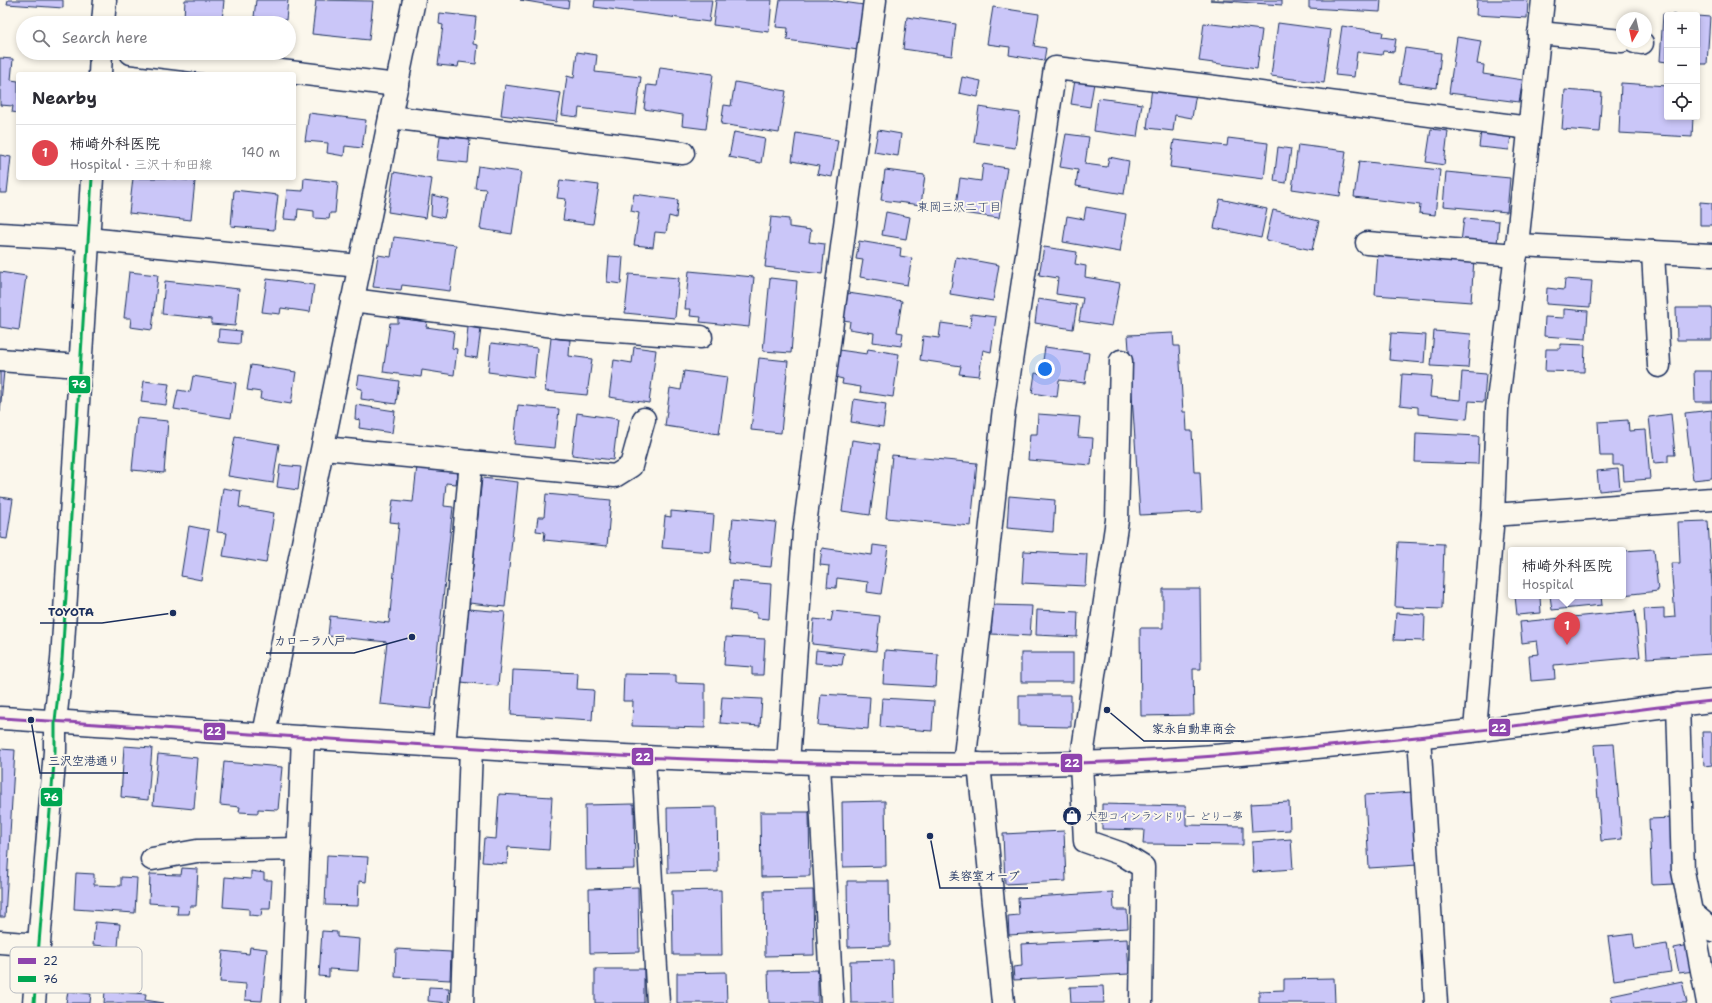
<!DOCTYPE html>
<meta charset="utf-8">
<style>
:root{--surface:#fff;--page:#f2f2f3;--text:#2b2b33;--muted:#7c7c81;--line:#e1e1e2;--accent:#7c3aed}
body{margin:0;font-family:"Shantell Sans","Klee One",sans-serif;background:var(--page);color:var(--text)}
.controls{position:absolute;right:12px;top:12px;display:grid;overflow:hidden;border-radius:4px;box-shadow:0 2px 6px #0003}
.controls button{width:36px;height:36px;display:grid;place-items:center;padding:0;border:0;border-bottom:1px solid var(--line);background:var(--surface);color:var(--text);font:20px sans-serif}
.compass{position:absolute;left:1616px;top:12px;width:36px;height:36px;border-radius:50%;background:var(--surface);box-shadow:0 2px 6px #0003;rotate:189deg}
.you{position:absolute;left:1045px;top:369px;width:14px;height:14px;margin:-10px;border:3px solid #fff;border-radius:50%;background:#1a73e8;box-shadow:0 0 0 6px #1a73e833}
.badge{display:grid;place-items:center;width:26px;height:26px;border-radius:50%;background:var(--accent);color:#fff;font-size:13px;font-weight:700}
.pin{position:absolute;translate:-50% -33px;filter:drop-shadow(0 1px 2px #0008)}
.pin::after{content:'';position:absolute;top:21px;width:14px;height:12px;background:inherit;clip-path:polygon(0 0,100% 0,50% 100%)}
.popup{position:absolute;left:1508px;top:547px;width:118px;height:52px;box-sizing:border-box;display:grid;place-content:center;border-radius:4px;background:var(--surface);filter:drop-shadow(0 1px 3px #0005);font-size:13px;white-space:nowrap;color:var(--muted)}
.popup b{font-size:15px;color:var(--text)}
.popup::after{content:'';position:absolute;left:50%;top:100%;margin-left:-8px;border:8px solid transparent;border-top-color:var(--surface)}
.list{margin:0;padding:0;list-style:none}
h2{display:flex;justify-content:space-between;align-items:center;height:52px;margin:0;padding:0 16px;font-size:17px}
h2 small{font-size:13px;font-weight:400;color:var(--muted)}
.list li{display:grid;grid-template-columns:26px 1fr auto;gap:12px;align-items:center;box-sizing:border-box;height:56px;padding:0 16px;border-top:1px solid var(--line)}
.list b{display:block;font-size:15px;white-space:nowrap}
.list p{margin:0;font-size:13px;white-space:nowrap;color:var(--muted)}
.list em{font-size:13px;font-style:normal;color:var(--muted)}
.icon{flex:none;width:22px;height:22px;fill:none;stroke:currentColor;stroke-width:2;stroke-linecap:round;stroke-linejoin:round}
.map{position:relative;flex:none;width:1712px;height:1003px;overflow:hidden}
.search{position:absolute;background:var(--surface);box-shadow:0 2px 6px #0003;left:16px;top:16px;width:280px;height:44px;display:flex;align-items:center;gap:10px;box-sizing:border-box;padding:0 14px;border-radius:22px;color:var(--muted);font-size:15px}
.panel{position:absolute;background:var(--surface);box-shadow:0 2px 6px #0003;left:16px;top:72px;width:280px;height:108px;border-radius:4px}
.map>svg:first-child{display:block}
.building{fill:#cac6f8;stroke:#1b2f5e}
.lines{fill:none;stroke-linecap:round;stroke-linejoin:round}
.minor-casing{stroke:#1b2f5e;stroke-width:25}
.major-casing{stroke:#1b2f5e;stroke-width:25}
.minor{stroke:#fbf7ec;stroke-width:22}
.major{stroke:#fbf7ec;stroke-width:22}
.bus-1-casing{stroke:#fbf7ec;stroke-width:6}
.bus-2-casing{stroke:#fbf7ec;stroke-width:6}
.bus-1{stroke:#8e44ad;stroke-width:3}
.bus-2{stroke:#00a651;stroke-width:3}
.labels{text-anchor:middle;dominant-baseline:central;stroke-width:4;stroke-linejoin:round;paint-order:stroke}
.poi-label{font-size:11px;fill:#1b2f5e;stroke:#fbf7ec;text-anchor:start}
.neighbourhood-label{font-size:12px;fill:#1b2f5e;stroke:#fbf7ec}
.key{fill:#fbf7ec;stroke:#b8bbc1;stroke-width:1}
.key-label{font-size:11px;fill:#1b2f5e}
.leader{fill:none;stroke:#1b2f5e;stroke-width:1.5}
.callout-dot{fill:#1b2f5e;stroke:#fbf7ec;stroke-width:1.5}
.callout-label{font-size:12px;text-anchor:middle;font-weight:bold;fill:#1b2f5e;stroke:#fbf7ec;stroke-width:4;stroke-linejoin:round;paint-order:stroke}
.line-badge{stroke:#fbf7ec;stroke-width:1.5}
.badge-label{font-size:11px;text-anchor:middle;font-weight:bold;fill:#fff}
</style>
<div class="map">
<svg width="1712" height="1003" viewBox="0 0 1712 1003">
<rect width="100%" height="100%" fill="#fbf7ec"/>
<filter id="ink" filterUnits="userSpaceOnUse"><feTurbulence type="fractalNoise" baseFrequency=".025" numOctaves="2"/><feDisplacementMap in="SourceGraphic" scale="8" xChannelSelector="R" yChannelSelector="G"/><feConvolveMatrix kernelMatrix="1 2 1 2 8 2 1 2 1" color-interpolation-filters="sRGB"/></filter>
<g filter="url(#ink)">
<!-- building -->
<g class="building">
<path d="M8 0H63V8L7 4Z"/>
<path d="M185 0H224L222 21 184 18Z"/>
<path d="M256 0H288L286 20 254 17Z"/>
<path d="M316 0 373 1 369 40 312 34Z"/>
<path d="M520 0H569L568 8Z"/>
<path d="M595 0H712L709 22 594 7Z"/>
<path d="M716 0H772L769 32 713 25Z"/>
<path d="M780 0H828L864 5 858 50 787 40 788 28 776 27Z"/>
<path d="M1210 0H1282V5Z"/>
<path d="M1309 0H1381L1380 12 1309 8Z"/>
<path d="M1477 0H1528L1527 18 1476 15Z"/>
<path d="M993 7 1039 14 1034 46 1046 48 1044 61 1009 55 1010 47 987 44Z"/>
<path d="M440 13 476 17 473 44 478 45 476 64 459 62 458 67 438 65 443 25 439 24Z"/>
<path d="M1663 14 1676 15H1667V62L1660 61Z"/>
<path d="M1697 16 1710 17 1707 64H1697Z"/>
<path d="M907 17 956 24 952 56 903 49Z"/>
<path d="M1204 23 1262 30 1257 69 1199 61Z"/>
<path d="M1278 23 1331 30 1324 83 1271 76Z"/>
<path d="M1342 26 1383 32 1382 37 1396 39 1394 52 1383 51 1382 55 1357 52 1354 77 1335 75Z"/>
<path d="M1457 37 1481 41 1477 64 1484 65 1483 74 1523 80 1519 102 1449 93Z"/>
<path d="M1405 48 1441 53 1437 88 1399 83Z"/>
<path d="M577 52 597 55 595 72 641 77 636 115 579 108 578 117 562 115 567 76 574 78Z"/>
<path d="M0 58 13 59 11 80 18 81V113L12 112 13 106 0 105Z"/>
<path d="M660 67 713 74 706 129 682 126 683 115 644 109 647 85 657 86Z"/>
<path d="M962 77 981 81 978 97 959 93Z"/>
<path d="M1075 80 1094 83 1090 107 1071 104Z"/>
<path d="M735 82 786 91 779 133 721 124 724 105 731 106Z"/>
<path d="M1621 83 1667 86V117H1693L1692 137 1619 133Z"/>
<path d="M505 85 561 93 556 122 501 115Z"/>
<path d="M1152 87 1196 93 1192 118 1175 115 1173 131 1147 128Z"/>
<path d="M1565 90 1602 93 1599 132 1562 129Z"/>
<path d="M1098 98 1142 104 1137 137 1094 131Z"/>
<path d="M979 107 1020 113 1015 148 974 142Z"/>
<path d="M309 113 366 120 362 148 345 146 344 156 327 153 328 143 305 141Z"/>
<path d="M1431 129 1448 131 1444 165 1426 162Z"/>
<path d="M878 130 901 134 898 156 874 152Z"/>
<path d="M1481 131 1511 135 1509 150 1479 147Z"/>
<path d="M734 132 765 138 761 163 729 157Z"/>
<path d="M796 133 838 140 832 177 817 174 819 166 792 161Z"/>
<path d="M1066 134 1089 137 1085 164 1107 167 1109 157 1129 161 1124 194 1076 186 1078 170 1060 167Z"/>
<path d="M440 136 470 139 468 163 437 160Z"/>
<path d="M1228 138 1268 143 1264 179 1170 167 1174 140 1227 146Z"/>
<path d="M1298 145 1346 151 1340 196 1292 189Z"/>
<path d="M1278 147 1291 149 1286 183 1274 181Z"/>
<path d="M0 155 11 157 7 193H0Z"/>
<path d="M1359 161 1440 170 1435 215 1419 213 1420 205 1354 197Z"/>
<path d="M983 164 1007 168 999 218 955 212 960 178 981 181Z"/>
<path d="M478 166 521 172 512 234 480 229 486 189 475 188Z"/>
<path d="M885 170 925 175 921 205 881 200Z"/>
<path d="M394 172 432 179 426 218 388 212Z"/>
<path d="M1446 172 1510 178 1507 212 1443 206Z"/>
<path d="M133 178H166L195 181 191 220 129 213Z"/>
<path d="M304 178 338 182 335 213H330L329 219 314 218V211L298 209 297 220 284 219 287 190 303 191Z"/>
<path d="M560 180 599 185 593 224 563 220 566 199 557 198Z"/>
<path d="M234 190 278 195 274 230 231 226Z"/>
<path d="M634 194 678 200 676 218 669 216 666 233 655 232 653 247 634 245 639 213 631 211Z"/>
<path d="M432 195 448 199 444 218 431 215Z"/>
<path d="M1220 199 1267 209 1261 238 1214 228Z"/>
<path d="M1700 202 1712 203V225H1700Z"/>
<path d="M1086 207 1126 214 1120 252 1063 242 1067 216 1084 219Z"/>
<path d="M1273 210 1319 221 1312 250 1266 240Z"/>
<path d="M886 212 910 217 906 239 882 235Z"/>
<path d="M771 217 789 219V227L811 230 809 242 825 244 822 274 765 267Z"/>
<path d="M1464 218 1499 221 1497 245 1461 242Z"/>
<path d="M394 237 456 245 450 291 402 285 401 290 373 287 378 255 391 257Z"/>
<path d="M859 241 901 248 900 256 912 258 907 285 860 277 863 260 856 259Z"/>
<path d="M1044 247 1077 252 1075 264 1086 266 1085 277 1120 283 1112 326 1079 321 1083 298 1056 294 1058 278 1039 275Z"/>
<path d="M1378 253 1474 259 1471 302 1375 295Z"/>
<path d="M609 256 623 257 621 284 607 282Z"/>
<path d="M956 257 999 265 993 301 950 294Z"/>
<path d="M689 271 754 277 749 327 700 322 701 317 690 316 691 309H685Z"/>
<path d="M0 272 26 276 19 330 0 327Z"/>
<path d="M129 272 158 275 152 330 130 327 131 318H124Z"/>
<path d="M629 274 679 278 675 318 625 313Z"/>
<path d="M770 278 797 281 791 353 763 351Z"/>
<path d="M267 279 314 285 310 312 281 308 280 314 262 312Z"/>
<path d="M1565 279 1592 281 1590 307 1546 304 1547 288 1564 290Z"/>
<path d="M165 281 239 289 235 326 211 324V319L162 314Z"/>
<path d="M848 293 902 301 897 332 903 333 901 346 873 342 874 333 849 329 850 321 843 320Z"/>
<path d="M1038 299 1077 305 1073 329 1035 323Z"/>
<path d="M1676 308H1712V340H1677Z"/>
<path d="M1564 309 1588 311 1586 339 1544 336 1545 317 1564 318Z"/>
<path d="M971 314 996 317 991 352 983 350 979 376 959 374 961 366 920 360 923 336 939 338 941 323 970 327Z"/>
<path d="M398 318 427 322 426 327 454 331 452 348 457 349 454 375 422 370 421 377 383 372 390 323H398Z"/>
<path d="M468 327 481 329 477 358 465 356Z"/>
<path d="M219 329 241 331 240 344 218 342Z"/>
<path d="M1434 331 1471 334 1468 368 1431 366Z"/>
<path d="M1173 333 1174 346H1179L1183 412H1186L1187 431H1192L1194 472H1200L1202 512 1140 515 1128 335Z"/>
<path d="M1391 333 1426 335 1424 363 1389 360Z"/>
<path d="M551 338 570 340 569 356 592 359 587 395 545 391Z"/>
<path d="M491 343 537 348 534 378 488 372Z"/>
<path d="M1560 344 1585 345 1584 372 1545 371 1546 349H1560Z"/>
<path d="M634 347 656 350 649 403 609 397 614 360 632 363Z"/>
<path d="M1045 347 1089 353 1085 383 1059 380 1057 397 1032 393 1035 373 1041 374Z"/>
<path d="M868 349 899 354 893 397 860 392 861 387 842 384 843 379 835 377 839 350 867 354Z"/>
<path d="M759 358 788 361 781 433 751 430Z"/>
<path d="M251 365 296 372 291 404 260 399 261 392 247 390Z"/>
<path d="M0 370 4 371 0 412Z"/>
<path d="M684 371 727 377 719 434 665 426 670 388 681 390Z"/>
<path d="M1694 371H1712V402H1695Z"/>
<path d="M1462 372 1486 374 1484 402 1469 401 1467 419 1418 414V407L1400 405 1402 374 1432 376 1430 397 1460 400Z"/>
<path d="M359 375 399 381 396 404 361 399 362 389 357 388Z"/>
<path d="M193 376 236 383 231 418 174 409 178 390 190 392Z"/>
<path d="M144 381 169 384 166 405 141 402Z"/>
<path d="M854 399 886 404 883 427 851 422Z"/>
<path d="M356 405 395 411 392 433 359 428 360 420 355 419Z"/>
<path d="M518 405 559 409 555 448 514 444Z"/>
<path d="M1712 410V478L1693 480 1685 413Z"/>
<path d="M577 413 618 419 613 460 572 455Z"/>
<path d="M1038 414 1080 417 1078 437 1093 438 1091 465 1028 460 1030 434H1037Z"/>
<path d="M1671 414 1675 455H1668V462L1654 463 1649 417Z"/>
<path d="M137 418 168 421 164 473 132 470Z"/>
<path d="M1628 420 1629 431 1646 430 1650 479 1624 481 1623 465H1613V456H1600L1598 422Z"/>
<path d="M1416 433 1479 436 1478 464 1415 462Z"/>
<path d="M235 437 279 444 273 483 228 476Z"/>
<path d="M852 440 880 444 870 515 842 511Z"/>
<path d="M892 455 977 463 971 526 886 518Z"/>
<path d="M280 465 301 467 298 490 277 487Z"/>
<path d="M417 466 458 471 456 484 446 483 444 506 453 507 431 709 380 704 387 642 328 636 330 616 389 623 399 523 390 522 393 500 413 502Z"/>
<path d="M1618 469 1620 489 1599 491 1597 471Z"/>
<path d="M482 478 518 482 505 607 469 603Z"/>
<path d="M223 488 241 491 239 507 274 513 266 563 223 556 227 533 217 532Z"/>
<path d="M546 494 611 500 607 546 544 540 545 532 536 531 538 517H544Z"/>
<path d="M1009 496 1055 500 1053 532 1007 528Z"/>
<path d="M0 497 13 499 7 539 0 538Z"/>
<path d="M671 511 714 515 711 552 662 548 665 516 671 517Z"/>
<path d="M733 518 776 522 771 567 728 563Z"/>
<path d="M1708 521 1712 585V654L1647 658 1644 609 1664 608V618L1675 617 1671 563H1680L1678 522Z"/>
<path d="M189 526 209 530 201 580 181 576Z"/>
<path d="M1398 542 1444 544 1442 609 1395 607Z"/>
<path d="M873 545 888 547 881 594 867 592 868 582 837 578 836 588 827 587 829 566 820 565 822 548 872 555Z"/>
<path d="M1654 549 1658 591 1623 595V551Z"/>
<path d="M1024 551 1087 554 1085 586 1022 583Z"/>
<path d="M733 581 771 584 769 619 757 618V613L730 610Z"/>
<path d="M1163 589H1200L1201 669H1193L1194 715 1141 716 1140 628H1163Z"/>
<path d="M1515 596H1540L1541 613 1517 615Z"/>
<path d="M1550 596H1601L1602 605 1552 610Z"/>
<path d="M993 605 1032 606 1030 636 991 634Z"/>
<path d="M468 609 505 612 498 686 461 682Z"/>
<path d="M1037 610 1078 612 1077 637 1036 635Z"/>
<path d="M833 611 880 616 876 651 812 644 814 619 831 621Z"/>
<path d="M1635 611 1640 657 1554 665 1555 679 1531 681 1529 655 1539 654 1537 641 1522 643 1520 622Z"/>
<path d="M1396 613 1425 615 1424 641 1394 640Z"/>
<path d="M726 637 765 639 763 675H752V667L724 665Z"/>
<path d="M816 650 844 653 842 665 815 663Z"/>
<path d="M885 650 938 654 936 687 883 684Z"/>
<rect x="1021" y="653" width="52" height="29"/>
<path d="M513 670 578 673 577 689 594 690 592 720 511 715Z"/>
<path d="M624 674 676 675V683L705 684V728L632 726 633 701H623Z"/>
<path d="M821 694 870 697 868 729 818 725Z"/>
<path d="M1019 695H1071V727L1019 726Z"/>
<path d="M722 697 762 699 760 726 720 723Z"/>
<path d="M882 698 934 701 932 731 880 727Z"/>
<path d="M1702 732H1712V765L1704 766Z"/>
<path d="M1614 744 1622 839 1601 841 1594 745Z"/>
<path d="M124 746 152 748 148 800 121 797Z"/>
<path d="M0 749 15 750 5 917H0Z"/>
<path d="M158 754 198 758 194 809 153 805Z"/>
<path d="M224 762 282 767 278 810 258 809V813L239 812 240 807 220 805Z"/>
<path d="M1413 792 1418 865 1369 868 1365 795Z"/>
<path d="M499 794 552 797 549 850 508 847 507 864 482 862 484 838 496 839Z"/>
<path d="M885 801 886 866 843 867 842 802Z"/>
<path d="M1289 802 1290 830 1252 832 1250 804Z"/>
<path d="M634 804 635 869 586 870 585 805Z"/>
<path d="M1102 804 1186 806V825L1243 826V845L1143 844 1144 830 1102 829Z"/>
<path d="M717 807 718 872 668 873 667 808Z"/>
<path d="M760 812H809L810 876 761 877Z"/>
<path d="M1672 818 1675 884 1652 885 1649 819Z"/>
<path d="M1064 831 1066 881 1005 884 1003 834Z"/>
<path d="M1291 839 1293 869 1253 872 1252 842Z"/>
<path d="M327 855 368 857 366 882 359 881 358 906 325 905Z"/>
<path d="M182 868 198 869 196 906H190L189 914H177L178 905 149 903 150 874 181 875Z"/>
<path d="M251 871 264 873V880H272L270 909H262L261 916 249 915V909L223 907 225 877 251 879Z"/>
<path d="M76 873 94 874V885L121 886V877L137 878 135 913 74 909Z"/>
<path d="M847 881H889L890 946 848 947Z"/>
<path d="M638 887 639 952 590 953 589 889Z"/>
<path d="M721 890 722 955H673L672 891Z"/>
<path d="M813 890 814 955 765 956 764 891Z"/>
<path d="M1113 892 1114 910H1127L1128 928 1009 935 1008 916 1019 915 1018 898Z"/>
<path d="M95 922 120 924 118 947 93 945Z"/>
<path d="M322 931 337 932V937L360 939 358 971 329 969V977L319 976Z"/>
<path d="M1633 934 1635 949 1667 944 1671 972 1614 980 1608 937Z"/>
<path d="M1127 939 1129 974 1014 980 1013 967 1022 966 1021 944Z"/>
<path d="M1689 945 1694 971 1679 973 1674 948Z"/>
<path d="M250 947 267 949 262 1001 245 1000 246 984 220 982 223 951 249 954Z"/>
<path d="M396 949 451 952 450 980 395 977Z"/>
<path d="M893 960 894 1003H851L850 961Z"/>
<rect x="595" y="969" width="49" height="34"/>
<path d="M818 970V1003H769L768 971Z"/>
<path d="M726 972 727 1003H677V973Z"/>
<path d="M1334 978 1335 1003H1259V991L1284 990V979Z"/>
<path d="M1682 981 1687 1003H1613L1611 996Z"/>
<path d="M1103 986 1104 1003H1071L1070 987Z"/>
<path d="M429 987 449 988 448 1003 428 1001Z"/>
<path d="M68 991 91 994 90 1003H66Z"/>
<path d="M105 991 146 994 145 1000 164 1003H104Z"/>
</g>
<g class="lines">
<!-- minor casing -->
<g class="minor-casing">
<g id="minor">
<path d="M103 23 105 0"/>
<path d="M1539 33 1622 41"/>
<path d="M1635 42 1642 43"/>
<path d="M131 53 397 85"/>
<path d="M100 74 101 53"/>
<path d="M390 117 683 153"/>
<path d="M0 234 88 239 359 266"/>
<path d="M1367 243 1516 255"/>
<path d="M1517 245 1712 255"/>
<path d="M1653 252 1659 366"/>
<path d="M352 300 562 327 701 337"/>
<path d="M0 360 79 366"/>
<path d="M1121 361 1117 520 1081 763 1085 841 1122 854 1143 867 1141 1003"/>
<path d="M324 448 615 476 631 466 644 419"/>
<path d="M1493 515 1712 499"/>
<path d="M1678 704 1683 871 1691 912 1712 930"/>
<path d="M1475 730 1493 515 1497 409 1517 245 1543 0"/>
<path d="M264 734 414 0"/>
<path d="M1419 736 1436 1003"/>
<path d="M444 745 471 462"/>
<path d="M644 758 658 1003"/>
<path d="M788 763 804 532 875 0"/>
<path d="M819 764 832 1003"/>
<path d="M979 764 1003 1003"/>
<path d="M964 765 1004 408 1055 68 1200 85 1529 128"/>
<path d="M152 859 197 851 299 849"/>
<path d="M1691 912 1708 1003"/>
<path d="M0 942 39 945"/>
<path d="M34 1003 55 751V721L62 660 92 178"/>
<path d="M292 1003 303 737"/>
<path d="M462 1003 471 747"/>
</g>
</g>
<!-- major casing -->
<g class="major-casing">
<path id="major" d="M0 718C359 739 717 772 1077 763 1209 760 1341 745 1472 731 1552 722 1632 709 1712 701"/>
</g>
<!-- minor -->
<use href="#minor" class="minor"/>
<!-- major -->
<use href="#major" class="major"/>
<!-- bus-1 casing -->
<g class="bus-1-casing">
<path id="bus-1" d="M0 718C359 739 717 772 1077 763 1209 760 1341 745 1472 731 1552 722 1632 709 1712 701"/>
</g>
<!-- bus-2 casing -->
<g class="bus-2-casing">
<path id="bus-2" d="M34 1003 55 751V721L62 660 92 178"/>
</g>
<!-- bus-1 -->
<use href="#bus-1" class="bus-1"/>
<!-- bus-2 -->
<use href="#bus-2" class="bus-2"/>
</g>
</g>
<!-- icons -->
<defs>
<g id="shop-disc" transform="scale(1)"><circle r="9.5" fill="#1b2f5e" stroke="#fbf7ec"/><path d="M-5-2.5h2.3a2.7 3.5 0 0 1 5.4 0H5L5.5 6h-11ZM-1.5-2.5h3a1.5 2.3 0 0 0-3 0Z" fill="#fff"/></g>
</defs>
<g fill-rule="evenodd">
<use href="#shop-disc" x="1072" y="816"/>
</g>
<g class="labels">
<!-- poi labels -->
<g class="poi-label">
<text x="1086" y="816">大型コインランドリー どりー夢</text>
</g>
<!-- neighbourhood labels -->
<g class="neighbourhood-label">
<text x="959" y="207">東岡三沢二丁目</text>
</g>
</g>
<!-- legend -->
<rect x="10" y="947" width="132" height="46" rx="6" class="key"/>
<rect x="18" y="958" width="18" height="6" fill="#8e44ad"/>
<rect x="18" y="976" width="18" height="6" fill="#00a651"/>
<g class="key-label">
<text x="43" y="965">22</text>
<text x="43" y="983">76</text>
</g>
<!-- callouts -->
<path class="leader" d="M173 613L102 623H40M412 637L354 653H266M1107 710L1144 741H1244M31 720L40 773H128M930 836L940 888H1028"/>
<g class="callout-dot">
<circle cx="173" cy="613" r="4"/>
<circle cx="412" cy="637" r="4"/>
<circle cx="1107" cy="710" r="4"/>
<circle cx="31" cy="720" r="4"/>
<circle cx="930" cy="836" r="4"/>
</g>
<g class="callout-label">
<text x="71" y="616">TOYOTA</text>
<text x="310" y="645">カローラ八戸</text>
<text x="1194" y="733">家永自動車商会</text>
<text x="84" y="765">三沢空港通り</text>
<text x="984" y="880">美容室オーブ</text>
</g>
<g class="line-badge">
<rect x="68" y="375" width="23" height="19" rx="4" fill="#00a651"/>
<rect x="1488" y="718" width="23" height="19" rx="4" fill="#8e44ad"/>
<rect x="203" y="722" width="23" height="19" rx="4" fill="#8e44ad"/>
<rect x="631" y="747" width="23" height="19" rx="4" fill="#8e44ad"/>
<rect x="1060" y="753" width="23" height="20" rx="4" fill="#8e44ad"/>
<rect x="40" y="787" width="23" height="20" rx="4" fill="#00a651"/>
</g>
<g class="badge-label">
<text x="79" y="388">76</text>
<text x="1499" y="732">22</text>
<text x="214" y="735">22</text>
<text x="643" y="761">22</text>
<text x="1072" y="767">22</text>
<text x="51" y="801">76</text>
</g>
</svg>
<div class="controls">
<button>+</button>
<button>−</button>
<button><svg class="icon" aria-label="locate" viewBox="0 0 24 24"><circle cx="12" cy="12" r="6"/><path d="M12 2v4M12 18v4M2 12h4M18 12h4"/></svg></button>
</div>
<svg class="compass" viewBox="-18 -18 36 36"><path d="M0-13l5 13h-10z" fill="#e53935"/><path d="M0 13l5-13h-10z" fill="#7c7c81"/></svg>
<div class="you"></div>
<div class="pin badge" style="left:1567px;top:645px;background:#e0444e">1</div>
<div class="popup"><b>柿崎外科医院</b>Hospital</div>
<div class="search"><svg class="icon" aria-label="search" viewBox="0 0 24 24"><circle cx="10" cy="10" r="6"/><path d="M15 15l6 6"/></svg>Search here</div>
<section class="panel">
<h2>Nearby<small></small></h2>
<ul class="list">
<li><span class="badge" style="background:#e0444e">1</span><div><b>柿崎外科医院</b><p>Hospital · 三沢十和田線</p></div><em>140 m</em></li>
</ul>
</section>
</div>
